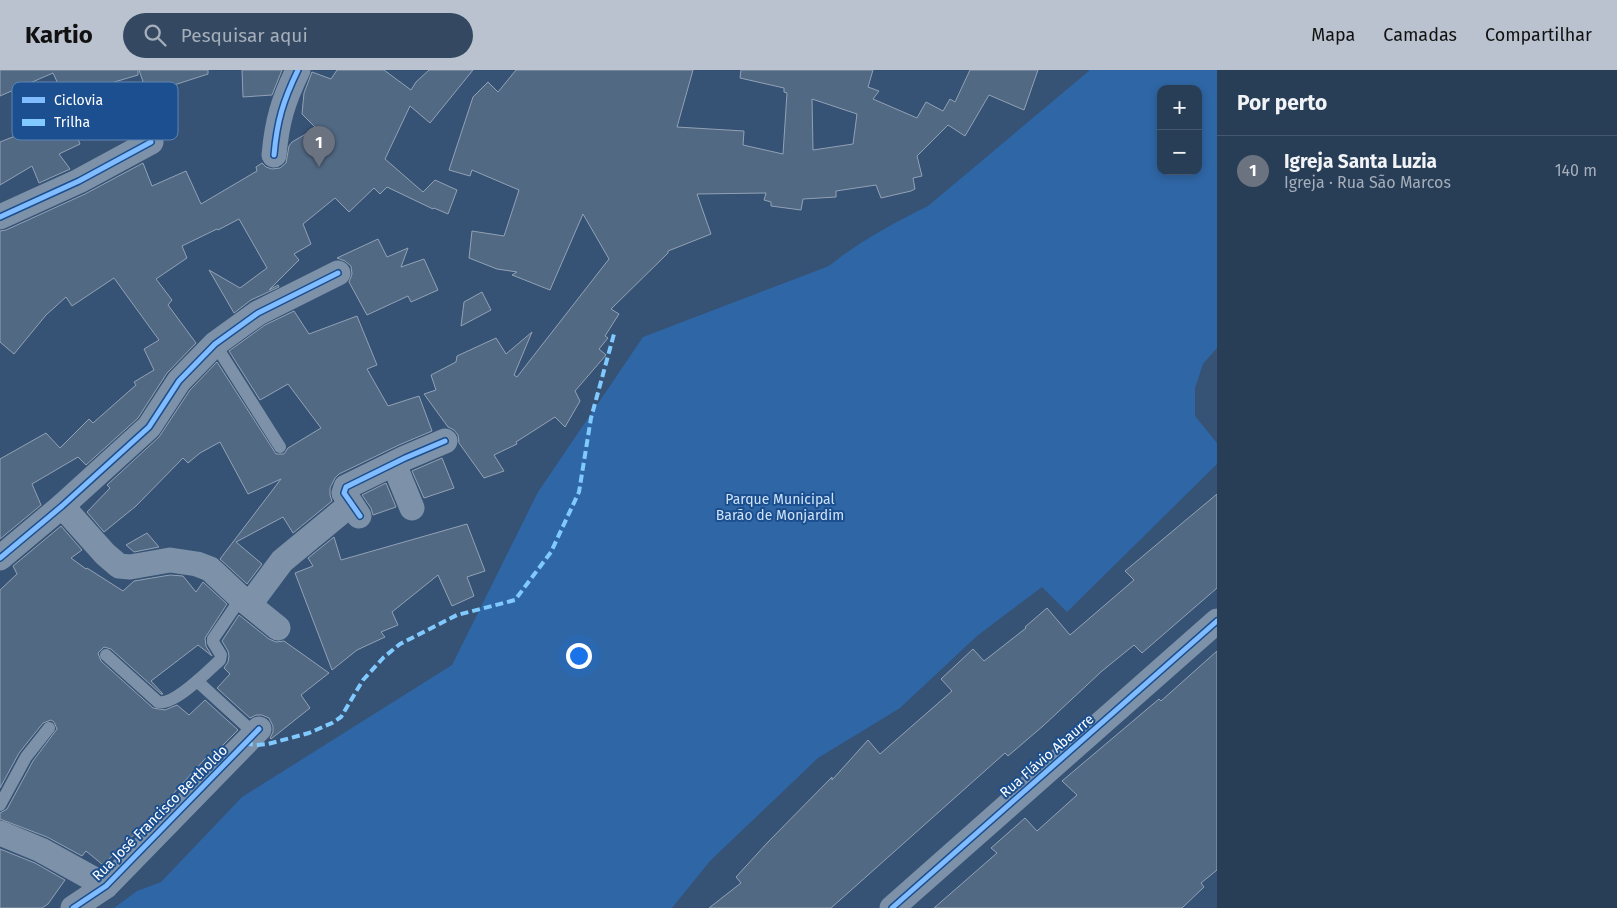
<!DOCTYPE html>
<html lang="pt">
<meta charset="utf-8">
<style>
:root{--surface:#283e57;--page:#344961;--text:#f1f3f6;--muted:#a5aeba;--line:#44576d;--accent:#b9c2ce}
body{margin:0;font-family:"Fira Sans",sans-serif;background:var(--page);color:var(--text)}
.controls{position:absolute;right:15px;top:15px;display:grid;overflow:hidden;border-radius:10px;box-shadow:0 2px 8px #0003}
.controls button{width:45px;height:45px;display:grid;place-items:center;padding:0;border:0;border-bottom:1px solid var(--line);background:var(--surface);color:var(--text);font:25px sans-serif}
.you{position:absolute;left:578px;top:585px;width:18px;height:18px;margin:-12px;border:4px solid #fff;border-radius:50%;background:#1a73e8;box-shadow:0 0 0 8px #1a73e833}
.badge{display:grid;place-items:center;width:32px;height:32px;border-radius:50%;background:var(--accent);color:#fff;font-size:16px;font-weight:700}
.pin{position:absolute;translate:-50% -41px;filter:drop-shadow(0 1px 2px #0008)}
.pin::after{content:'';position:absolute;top:26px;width:18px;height:15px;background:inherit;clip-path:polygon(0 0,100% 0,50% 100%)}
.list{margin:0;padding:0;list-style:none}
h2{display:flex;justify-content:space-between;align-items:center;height:65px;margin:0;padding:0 20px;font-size:21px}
h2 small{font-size:16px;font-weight:400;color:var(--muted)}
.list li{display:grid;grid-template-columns:32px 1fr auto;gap:15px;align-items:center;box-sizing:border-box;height:70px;padding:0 20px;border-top:1px solid var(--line)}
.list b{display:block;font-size:19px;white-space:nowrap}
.list p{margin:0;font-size:16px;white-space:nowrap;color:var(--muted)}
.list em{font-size:16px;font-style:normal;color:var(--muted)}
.icon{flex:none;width:28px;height:28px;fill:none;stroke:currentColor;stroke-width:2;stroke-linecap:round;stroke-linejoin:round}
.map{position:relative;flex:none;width:1217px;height:838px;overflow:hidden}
header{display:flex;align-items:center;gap:30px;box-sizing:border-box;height:70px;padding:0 25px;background:var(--accent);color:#111}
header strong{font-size:24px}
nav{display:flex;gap:28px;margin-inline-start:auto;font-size:18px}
.search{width:350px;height:45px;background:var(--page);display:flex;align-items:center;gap:12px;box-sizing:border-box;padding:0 18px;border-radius:28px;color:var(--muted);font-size:19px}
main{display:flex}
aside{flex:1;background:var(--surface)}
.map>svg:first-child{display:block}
.green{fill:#2f66a5;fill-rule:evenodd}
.building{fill:#526984;stroke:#92a2b6;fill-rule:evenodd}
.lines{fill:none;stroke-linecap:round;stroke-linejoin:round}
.service{stroke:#7d92a8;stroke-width:12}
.minor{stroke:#7d92a8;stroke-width:25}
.quiet{stroke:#80caff;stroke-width:4;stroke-dasharray:8 4;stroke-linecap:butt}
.cycleway-casing{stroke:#1b4f8f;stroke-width:8}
.cycleway{stroke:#80bcff;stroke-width:5}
.labels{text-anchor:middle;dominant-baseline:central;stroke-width:4;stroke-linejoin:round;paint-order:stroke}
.park-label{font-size:14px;fill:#cfe3fa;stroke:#1b4f8f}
.street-label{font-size:14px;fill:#fff;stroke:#1b4f8f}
.key{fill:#1b4f8f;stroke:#5f84b1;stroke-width:1}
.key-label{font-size:14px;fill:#fff}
</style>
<header>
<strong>Kartio</strong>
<div class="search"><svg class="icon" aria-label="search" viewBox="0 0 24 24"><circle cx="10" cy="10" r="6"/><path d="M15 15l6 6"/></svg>Pesquisar aqui</div>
<nav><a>Mapa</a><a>Camadas</a><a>Compartilhar</a></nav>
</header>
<main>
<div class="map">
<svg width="1217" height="838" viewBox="0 0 1217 838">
<rect width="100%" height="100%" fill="#365274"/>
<!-- green -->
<path class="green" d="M1090 0H1217V278L1203 294 1195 318V346L1217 373V394L1067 542 1042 517 977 566 900 638 818 688 710 791 672 838H114L137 821 161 812 242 727 452 595 538 422 643 267 829 196C858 172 894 153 928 136ZM1161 19H1198V101H1161Z"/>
<!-- building -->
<g class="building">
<path d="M0 0H138V5L64 27 53 3 0 26Z"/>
<path d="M139 0H208V4L171 16 172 19 148 26Z"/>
<path d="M242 0H282L272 25 243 27Z"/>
<path d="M337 0H384L411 20 416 12 429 0H473L430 53 410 36 385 89 423 122 435 110 457 120 448 144 434 138 433 139 387 117 380 124 374 118 349 142 335 128 303 154 311 174 294 184 299 190 269 220 278 215 279 217 251 230 234 243 209 200 240 218 267 198 239 149 218 160 217 159 182 176 187 188 156 209 172 230 168 235 196 273 167 303 138 348 86 395 78 387 32 414 41 435 0 469V389L46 363 60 378 89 349 93 353 136 315 134 312 154 300 144 279 159 270 114 208 72 236 66 227 46 245 14 284 0 272V161L6 160 85 124 143 93 152 116 186 101 201 134 257 101 256 97 262 93 266 97 272 99 280 98 286 93 289 76 292 72 316 58 302 44 304 23 312 2 331 9Z"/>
<path d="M516 0H693L677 57 744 61 743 75 783 84 787 23 784 22V18L740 8 741 0H873L868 17 879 21 873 29 917 48 926 32 943 41 950 29 955 32 970 0H1038L1024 40 989 25 965 66 948 55 917 86 922 106 913 108 915 119 911 121 881 128 876 115 836 121V127L803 129 801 140 771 136V132L764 130 766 123 697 124 711 164 668 181V183L611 239 619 244 605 266 608 268 599 279 606 285 575 321 580 331 565 357 555 347 516 372 517 374 494 385 504 401 484 408 459 373 458 365 454 360 448 357 424 324 436 320 431 305 456 292 457 286 496 268 506 284 532 262 514 305 517 307 609 189 583 144 550 220 512 205 517 202 497 199 469 188 472 161 504 166 519 120 472 100 470 106 449 100 473 27 488 12 498 22ZM812 29 857 44 853 74 813 80Z"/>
<path d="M69 45 80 74 59 84 70 99 39 113 32 96 0 115V72Z"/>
<path d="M378 169 387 187 408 178 401 197 424 189 438 220 411 232 408 226 367 245 349 212 352 204 351 196 345 191 337 188Z"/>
<path d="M482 222 491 240 461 256 464 232Z"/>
<path d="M294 241 309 264 357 246 377 295 367 299 388 336 419 326 432 361 399 375 339 404 335 408 330 418V425L332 431 293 463 283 447 236 472 262 494 247 514 220 489 281 409 248 424 220 372 200 383 188 393 183 388 136 436 104 462 87 442 110 418 107 415 159 367 190 320 217 292 276 384H284L288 378 321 358 288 314 260 330 229 281 265 255Z"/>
<path d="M442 388 454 418 424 428 412 401Z"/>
<path d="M386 413 396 437 373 445 371 438 362 425Z"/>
<path d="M1217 424V518L1142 583 1134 575 1102 601 1043 656 1008 686 1005 683 831 838H709L741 813 736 807 768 772 832 707V710L868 670 880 684 952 621 941 609 973 579 984 591 1026 558 1025 557 1047 538 1070 565 1134 510 1125 501Z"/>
<path d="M467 454 485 501 467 507 474 526 452 536 438 505 392 542 398 555 381 562 385 567 357 580 332 600 295 503 313 496 308 488 334 467 341 490Z"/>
<path d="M61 456 82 480 71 488 86 499 87 498 123 521 134 511 170 505 183 506 196 522 203 512 227 534 205 568 206 576 212 586 198 575 151 611 163 624H161L111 579 104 577 98 583 101 591 153 638 165 640 177 635 189 645 205 630 238 660 208 690 206 688 149 750 103 795 86 781 82 786 47 767 0 749V743L7 739 33 691 57 659 54 652 51 650 43 653 19 683 0 718V520L17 504 13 496Z"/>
<path d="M147 463 159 477 134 482 126 475Z"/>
<path d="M239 545 269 569 276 572 284 571 329 603 301 625 310 638 271 669 270 668 273 662V656L269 648 262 645H256L250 648 217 618 230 604 224 598 228 592 229 586 228 581 222 571Z"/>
<path d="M1217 581V800L1201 813 1204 817 1182 838H934L997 783 991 778 1025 748 1037 761 1077 725 1062 711 1159 629 1161 631Z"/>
<path d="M0 779 35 793 65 810 48 834 42 838H0Z"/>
</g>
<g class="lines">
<!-- service -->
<g class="service">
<path d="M215 274 280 377"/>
<path d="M106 585 158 632C174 636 208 601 220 590L221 585 213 572V569L241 528"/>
<path d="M197 611 254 663"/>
<path d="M0 735 26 687 49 658"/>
</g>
<!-- minor -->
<g class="minor">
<path d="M274 85C277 51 283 31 298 0"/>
<path d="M0 147 79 111 151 72"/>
<path d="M394 394 412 438"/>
<path d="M62 436 105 484 119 496 130 497 170 490 197 494 210 499 241 528 278 558"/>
<path d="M359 446 344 423 346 417 405 388 445 371"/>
<path d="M0 488 62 436 149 357 179 311 215 274 258 243 338 203"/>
<path d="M250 534 282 491 351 434"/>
<path d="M0 763 41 780 106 816"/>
<path d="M73 838 106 816 259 659"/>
<path d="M892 838 1217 551"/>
</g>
<!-- quiet -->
<path class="quiet" d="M245 673 256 675 268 674 309 663 332 653 341 647 363 610 384 587 400 574 457 545 515 530 551 482 579 422 591 348 614 264"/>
<!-- cycleway casing -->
<g class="cycleway-casing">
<g id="cycleway">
<path d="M274 85C277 51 283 31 298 0"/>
<path d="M0 147 79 111 151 72"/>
<path d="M360 446 344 423 346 417 405 388 445 371"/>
<path d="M0 488 62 436 149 357 179 311 215 274 258 243 338 203"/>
<path d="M73 838 106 816 259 659"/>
<path d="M892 838 1217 551"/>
</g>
</g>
<!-- cycleway -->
<use href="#cycleway" class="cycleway"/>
</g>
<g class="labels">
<!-- park labels -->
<g class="park-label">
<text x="780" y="429">Parque Municipal<tspan x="780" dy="16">Barão de Monjardim</tspan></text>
</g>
<!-- street labels -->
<g class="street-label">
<text transform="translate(1047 686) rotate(-41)">Rua Flávio Abaurre</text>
<text transform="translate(160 743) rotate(-45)">Rua José Francisco Bertholdo</text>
</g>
</g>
<!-- legend -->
<rect x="12" y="12" width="166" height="58" rx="8" class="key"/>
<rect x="22" y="27" width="23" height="6" fill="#80bcff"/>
<rect x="22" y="49" width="23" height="7" fill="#80caff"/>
<g class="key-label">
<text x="54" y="35">Ciclovia</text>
<text x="54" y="57">Trilha</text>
</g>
</svg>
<div class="controls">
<button>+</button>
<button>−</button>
</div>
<div class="you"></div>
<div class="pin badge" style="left:319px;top:97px;background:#6b7280">1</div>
</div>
<aside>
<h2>Por perto<small></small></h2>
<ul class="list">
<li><span class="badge" style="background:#6b7280">1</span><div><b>Igreja Santa Luzia</b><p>Igreja · Rua São Marcos</p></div><em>140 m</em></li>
</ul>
</aside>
</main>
